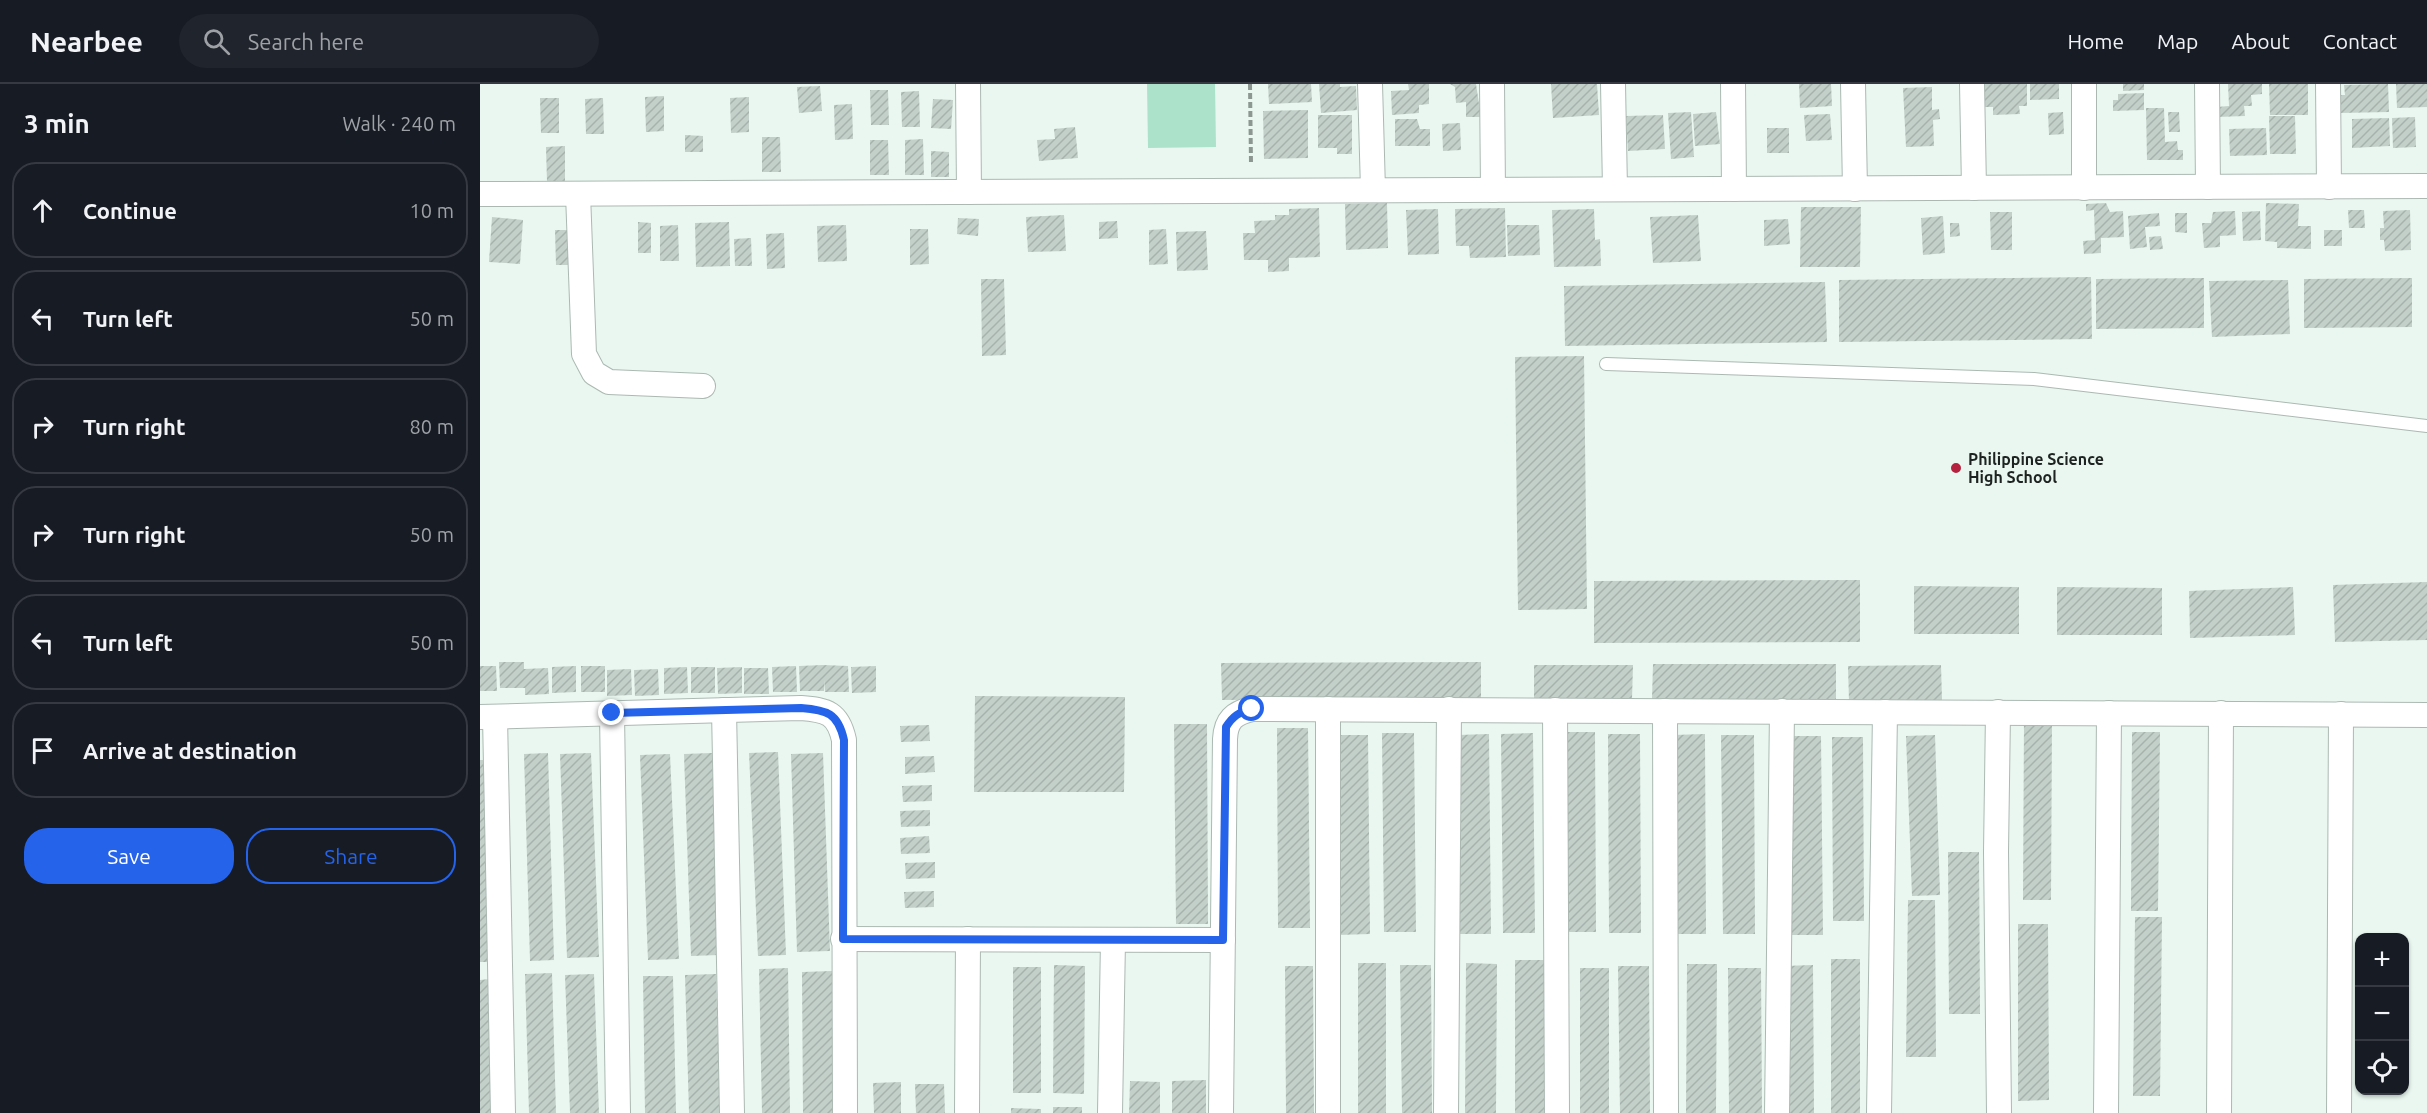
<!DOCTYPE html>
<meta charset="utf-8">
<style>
:root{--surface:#171b24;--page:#20242c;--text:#f1f3f6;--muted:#9ea1a6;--line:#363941;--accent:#2563eb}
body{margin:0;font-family:Ubuntu,sans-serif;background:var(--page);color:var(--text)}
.controls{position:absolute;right:18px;bottom:18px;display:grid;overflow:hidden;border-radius:12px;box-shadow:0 2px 4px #0004}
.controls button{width:54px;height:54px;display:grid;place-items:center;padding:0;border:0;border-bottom:2px solid var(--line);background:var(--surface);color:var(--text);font:30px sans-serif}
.stop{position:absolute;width:18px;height:18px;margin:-14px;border:4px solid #2563eb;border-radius:50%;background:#fff}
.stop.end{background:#2563eb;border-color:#fff;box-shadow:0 2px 6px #0008}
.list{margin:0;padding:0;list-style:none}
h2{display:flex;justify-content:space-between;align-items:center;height:78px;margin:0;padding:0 24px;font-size:26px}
h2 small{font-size:20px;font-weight:400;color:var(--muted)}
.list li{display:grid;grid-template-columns:39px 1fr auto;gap:18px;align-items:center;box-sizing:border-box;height:96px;margin:0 12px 12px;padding:0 12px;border:2px solid var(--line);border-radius:24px}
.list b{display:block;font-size:22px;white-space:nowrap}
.list em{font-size:20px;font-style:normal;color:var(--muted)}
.actions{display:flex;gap:12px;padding:18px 24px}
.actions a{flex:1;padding:14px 0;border:2px solid var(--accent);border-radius:24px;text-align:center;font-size:21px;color:var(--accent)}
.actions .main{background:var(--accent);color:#fff}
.icon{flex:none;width:33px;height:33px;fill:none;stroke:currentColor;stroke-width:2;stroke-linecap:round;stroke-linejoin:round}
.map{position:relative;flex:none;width:1947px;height:1029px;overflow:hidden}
header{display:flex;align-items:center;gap:36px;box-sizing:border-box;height:84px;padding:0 30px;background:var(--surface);border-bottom:2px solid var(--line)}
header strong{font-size:28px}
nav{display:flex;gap:33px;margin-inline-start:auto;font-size:21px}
.search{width:420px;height:54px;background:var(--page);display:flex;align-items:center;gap:15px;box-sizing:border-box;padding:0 21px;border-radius:33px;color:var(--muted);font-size:22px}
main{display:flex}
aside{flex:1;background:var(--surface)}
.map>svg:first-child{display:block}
.pitch{fill:#ace2ca}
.building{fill:url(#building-hatch)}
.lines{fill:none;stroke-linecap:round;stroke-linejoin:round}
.lane-casing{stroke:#acb9b3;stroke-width:14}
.street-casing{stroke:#acb9b3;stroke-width:26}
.path{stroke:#8d9792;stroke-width:4;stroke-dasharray:6 3;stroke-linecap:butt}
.lane{stroke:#fff;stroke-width:12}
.street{stroke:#fff;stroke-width:24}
.route{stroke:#2563eb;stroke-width:8}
.poi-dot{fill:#b4223f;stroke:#e9f7f0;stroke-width:2}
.labels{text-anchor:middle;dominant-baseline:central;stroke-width:5;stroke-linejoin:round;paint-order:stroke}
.poi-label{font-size:16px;font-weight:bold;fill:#1e2321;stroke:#e9f7f0;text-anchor:start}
</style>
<header>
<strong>Nearbee</strong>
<div class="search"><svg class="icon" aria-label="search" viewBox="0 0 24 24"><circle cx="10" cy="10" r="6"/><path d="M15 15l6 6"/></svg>Search here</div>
<nav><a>Home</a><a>Map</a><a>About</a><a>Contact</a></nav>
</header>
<main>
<aside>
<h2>3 min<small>Walk · 240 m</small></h2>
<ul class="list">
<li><svg class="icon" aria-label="ahead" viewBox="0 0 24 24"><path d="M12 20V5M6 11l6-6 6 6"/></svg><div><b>Continue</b></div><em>10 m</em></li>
<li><svg class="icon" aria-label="left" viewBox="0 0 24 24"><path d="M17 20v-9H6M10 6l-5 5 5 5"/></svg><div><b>Turn left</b></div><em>50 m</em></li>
<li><svg class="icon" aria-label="right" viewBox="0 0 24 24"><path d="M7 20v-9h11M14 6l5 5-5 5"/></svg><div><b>Turn right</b></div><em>80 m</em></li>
<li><svg class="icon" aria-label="right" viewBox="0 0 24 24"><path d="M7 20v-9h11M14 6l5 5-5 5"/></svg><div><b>Turn right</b></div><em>50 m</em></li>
<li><svg class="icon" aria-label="left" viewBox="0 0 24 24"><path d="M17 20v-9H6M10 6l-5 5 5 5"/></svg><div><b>Turn left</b></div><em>50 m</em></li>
<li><svg class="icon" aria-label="arrive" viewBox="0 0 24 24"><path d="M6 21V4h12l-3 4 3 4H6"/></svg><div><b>Arrive at destination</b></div></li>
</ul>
<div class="actions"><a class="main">Save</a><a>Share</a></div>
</aside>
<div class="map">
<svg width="1947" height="1029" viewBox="0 0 1947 1029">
<defs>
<pattern id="building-hatch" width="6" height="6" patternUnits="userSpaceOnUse" patternTransform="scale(1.5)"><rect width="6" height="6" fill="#c3d0ca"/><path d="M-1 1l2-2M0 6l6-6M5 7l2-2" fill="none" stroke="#a7b2ad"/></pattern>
</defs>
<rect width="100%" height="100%" fill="#e9f7f0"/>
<!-- pitch -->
<path class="pitch" d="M667 0H735L736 63 668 64Z"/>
<!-- building -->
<g class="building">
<path d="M788 0H831L832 18 789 20Z"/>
<path d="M839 0H860V3L876 2 877 26 841 29Z"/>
<path d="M928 0H949V20L939 21V29L912 31 911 7 929 6Z"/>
<path d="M970 0H996L1001 33H986V18L976 19 975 3Z"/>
<path d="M1071 0H1117L1119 31 1073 34Z"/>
<path d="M1319 0H1351L1352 22 1320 24Z"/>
<path d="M1501 0H1547V22H1539L1540 30 1513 31V23H1502Z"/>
<path d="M1550 0H1579V15L1550 16Z"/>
<path d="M1643 0H1664V6L1643 7Z"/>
<path d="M1748 0H1782V10L1771 11 1772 22H1764L1765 32 1737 33V23L1749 22Z"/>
<path d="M1789 0H1828V31H1790Z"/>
<path d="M1908 0 1909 28 1860 29V11H1865L1864 1Z"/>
<path d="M1916 0H1947V23L1917 24Z"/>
<path d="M340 2 342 27 319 29 317 3Z"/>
<path d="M1452 3V26L1459 25 1460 35 1453 36 1454 62 1426 63 1423 4Z"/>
<path d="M390 6H408L409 41H391Z"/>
<path d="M439 7 440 43H422L421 8Z"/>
<path d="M1664 9V26L1633 27V16H1638V10Z"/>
<path d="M184 12V47L166 48 165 13Z"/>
<path d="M269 13V48L251 49 250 14Z"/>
<path d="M60 14H79V49H61Z"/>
<path d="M123 14 124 50H106L105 15Z"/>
<path d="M453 15 473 16 471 45 451 44Z"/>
<path d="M372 20 373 55 355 56 354 21Z"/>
<path d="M1666 24H1684L1685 58 1697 57 1698 66H1703V76H1667Z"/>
<path d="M828 26V74L784 75 783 27Z"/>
<path d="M1211 28 1214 73 1191 75 1188 29Z"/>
<path d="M1236 28 1240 60 1215 62 1213 30Z"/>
<path d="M1583 28 1584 50 1569 51 1568 29Z"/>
<path d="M1688 28H1699L1700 48H1689Z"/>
<path d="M1350 30 1352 56 1326 57 1324 31Z"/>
<path d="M838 31H872V70H857V64H838Z"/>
<path d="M1183 31 1185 65 1148 67 1146 32Z"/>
<path d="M1789 32H1815L1816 70H1790Z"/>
<path d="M1935 33 1936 63 1913 64 1912 34Z"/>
<path d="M1909 34 1910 62 1872 64V35Z"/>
<path d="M915 35H937L940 45H950V62H915Z"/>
<path d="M980 39 981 66 963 67 962 40Z"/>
<path d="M595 43 598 74 559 77 557 56 575 55 574 45Z"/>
<rect x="1287" y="44" width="22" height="25"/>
<path d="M1786 44 1787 71 1750 72 1749 45Z"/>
<path d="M205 51 223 52V68H205Z"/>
<path d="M282 53H300L301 88H282Z"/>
<path d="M443 55 444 91H425V56Z"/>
<path d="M390 56H408L409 91H390Z"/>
<path d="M85 62V97L67 98 66 63Z"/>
<path d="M451 67 469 68V93H451Z"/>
<path d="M907 119 908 164 866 166 865 120Z"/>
<path d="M1626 119 1630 128 1643 127 1644 153 1621 154V169L1604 170 1603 157 1615 156 1614 126 1606 127V120Z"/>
<path d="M1786 119 1819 120 1818 142H1831V165L1797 164V158L1785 157Z"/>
<path d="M1321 123H1381L1380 183H1320Z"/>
<path d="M839 124 840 173 809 174V187L788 188V176H764L763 149H775L774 137 795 136V131H809V125Z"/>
<path d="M1025 124 1026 173 990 174 989 162H976L975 125Z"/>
<path d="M958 125 959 170 928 171 926 126Z"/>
<path d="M1114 125 1115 156 1120 155 1121 182 1074 183 1072 126Z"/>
<path d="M1868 126H1884L1885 144H1869Z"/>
<path d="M1930 126 1931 166 1905 167 1904 156H1900V144H1904L1903 127Z"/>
<path d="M1755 127 1756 151 1740 152V163L1724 164 1722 139H1731L1733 128Z"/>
<path d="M1780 127 1781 156 1763 157 1762 128Z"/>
<path d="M1510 128H1532V166H1511Z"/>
<path d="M1679 129 1680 142 1665 143 1667 163 1650 165 1648 132Z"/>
<path d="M1695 129H1707V149L1695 148Z"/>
<path d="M584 131 586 167 548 168 546 133Z"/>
<path d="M1218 131 1221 177 1173 179 1170 133Z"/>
<path d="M1463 132 1465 169 1443 171 1441 134Z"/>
<path d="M12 133 43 136 40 180 9 178Z"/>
<path d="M478 134 499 135 498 152 477 150Z"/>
<path d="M1308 135 1310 160 1284 162V136Z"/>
<path d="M637 137 638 154 619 155V138Z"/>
<path d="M158 138 171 139V169H158Z"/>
<path d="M249 138 250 182 216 183 215 139Z"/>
<path d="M1470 139H1479L1480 152 1470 153Z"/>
<path d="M198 141 199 177H180V142Z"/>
<path d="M366 141 367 177 338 178 337 142Z"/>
<path d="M1027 141H1059L1060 171 1028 172Z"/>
<path d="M430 145H448L449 180 430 181Z"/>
<path d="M686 145 688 180 669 181V146Z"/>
<path d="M75 146H94V181H76Z"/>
<rect x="1844" y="146" width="18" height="16"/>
<path d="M726 147 728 186 697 187 696 148Z"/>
<path d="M304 149 305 184 287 185 286 150Z"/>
<path d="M1681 152 1683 165 1670 166 1669 153Z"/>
<path d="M271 154 272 182H255L254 155Z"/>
<path d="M1611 193 1612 255 1359 258V196Z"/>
<path d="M1724 194V244L1616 245V195Z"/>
<path d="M1932 194V243L1824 244V195Z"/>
<path d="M501 195H524L526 271 502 272Z"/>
<path d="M1808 196 1810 250 1732 253 1729 197Z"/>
<path d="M1345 198 1347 258 1085 262 1084 202Z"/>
<path d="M1104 272 1107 525 1038 526 1035 273Z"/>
<path d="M1380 496V558L1114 559V497Z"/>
<path d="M1947 498V556L1855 558 1853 501Z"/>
<path d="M1434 502 1539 503V550H1434Z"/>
<path d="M1577 503 1682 504V551H1577Z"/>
<path d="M1813 503 1815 551 1710 554 1709 507Z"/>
<path d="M19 578H44V585L68 584 69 610 45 611V604H20Z"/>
<path d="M1001 578V615L742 616 741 579Z"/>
<path d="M1173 580H1356V615H1172Z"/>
<path d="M343 581 368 582 369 608H345L344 596V607H320L319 582Z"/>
<path d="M1054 581H1153L1152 615H1054Z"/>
<path d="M1461 581 1462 616 1369 617 1368 582Z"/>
<path d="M0 582H16L17 607H0Z"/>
<path d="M96 582V608L72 609V583Z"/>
<rect x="101" y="582" width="24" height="26"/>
<path d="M316 582 317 608H293L292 583Z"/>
<path d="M396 582V608L372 609 371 583Z"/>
<path d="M207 583 208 609 184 610V584Z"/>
<rect x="211" y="583" width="24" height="26"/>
<path d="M262 583V609L238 610 237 584Z"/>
<path d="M264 584H288L289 610H264Z"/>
<path d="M151 585 152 611 127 612V586Z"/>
<path d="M178 585 179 611 155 612 154 586Z"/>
<path d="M495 612 645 613 644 708H494Z"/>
<path d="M1544 636 1572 637 1571 816H1543Z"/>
<path d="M694 640H727L728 840H696Z"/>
<path d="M449 641 450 657 421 658 420 642Z"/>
<path d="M797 644H828L830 844H798Z"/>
<path d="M1083 648H1115L1116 848H1084Z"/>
<path d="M1652 648H1680L1678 827H1651Z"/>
<path d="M902 649H934L936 848H904Z"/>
<path d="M1053 649 1055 849H1023L1021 650Z"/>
<path d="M1009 650 1011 850H978L977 651Z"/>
<path d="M1128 650H1160L1161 849H1129Z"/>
<path d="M1225 650 1226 850H1194L1193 651Z"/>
<path d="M856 651H888L890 850 858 851Z"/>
<path d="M1241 651H1274L1275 850H1243Z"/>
<path d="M1455 651 1460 811 1432 812 1426 652Z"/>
<path d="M1309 652H1341L1343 851H1311Z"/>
<path d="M1352 653H1383L1384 837H1353Z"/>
<path d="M298 668 306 871 278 872 269 669Z"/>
<path d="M68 669 74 876 50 877 44 670Z"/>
<path d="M111 669 119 873 87 874 80 670Z"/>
<path d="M232 669 239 871 211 872 204 670Z"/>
<path d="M343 669 350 867 317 868 311 670Z"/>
<path d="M190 670 199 875 168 876 160 671Z"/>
<path d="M454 672 455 688 425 690V673Z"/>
<path d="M0 676H10L15 878H0Z"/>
<path d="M452 701V717L423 718 422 702Z"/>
<path d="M450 726V742L421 743 420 727Z"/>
<path d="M449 752 450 769 421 770 420 754Z"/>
<path d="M1468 768H1499L1500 930H1469Z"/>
<path d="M455 778V794L426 795 425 779Z"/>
<path d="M454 807V823L425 824 424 808Z"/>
<path d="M1428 816H1455L1456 973H1426Z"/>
<path d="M1655 833H1682L1680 1012H1653Z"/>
<path d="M1538 840H1568L1569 1016 1538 1017Z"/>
<rect x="1351" y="875" width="29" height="154"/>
<rect x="1035" y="876" width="31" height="153"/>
<rect x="878" y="879" width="28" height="150"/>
<path d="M986 879 1017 880 1016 1029H985Z"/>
<path d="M1207 880H1237L1236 1029H1206Z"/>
<path d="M574 881 605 882 604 1010 573 1009Z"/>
<path d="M920 881H951L952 1029H922Z"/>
<path d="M1333 881 1334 1029H1305L1304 882Z"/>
<path d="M805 882H833L834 1029H806Z"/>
<path d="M1138 882H1169L1170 1029H1140Z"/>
<rect x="533" y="883" width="28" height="126"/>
<path d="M308 884 310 1029H282L279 885Z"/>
<rect x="1100" y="884" width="29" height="145"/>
<path d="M1248 884H1281L1282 1029H1249Z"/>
<path d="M352 887 353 1029H323L322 888Z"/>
<path d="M72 889 76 1029H49L45 890Z"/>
<path d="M114 890 119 1029H90L85 891Z"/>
<path d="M236 890 240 1029H209L205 891Z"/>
<path d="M163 892H193L196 1029H165Z"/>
<path d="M10 895 14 1029H0V896Z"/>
<path d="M726 996V1029H692V997Z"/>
<path d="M650 997 680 998V1029H649Z"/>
<path d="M421 998V1029H394L393 999Z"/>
<path d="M435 1000H464L465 1029H436Z"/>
<rect x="573" y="1023" width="29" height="6"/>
<path d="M531 1024 561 1025V1029H531Z"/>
</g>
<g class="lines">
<!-- lane casing -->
<g class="lane-casing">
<path id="lane" d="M1126 280 1554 295 1947 342"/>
</g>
<!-- street casing -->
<g class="street-casing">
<g id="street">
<path d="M488 0 489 108"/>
<path d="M890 0 893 106"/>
<path d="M1012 0 1013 106"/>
<path d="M1133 0 1135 105"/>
<path d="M1253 0 1254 105"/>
<path d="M1373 0 1375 105"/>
<path d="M1492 0 1494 104"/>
<path d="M1727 0 1728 103"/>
<path d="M1848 0 1849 103"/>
<path d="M1604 104V0"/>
<path d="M0 110 1947 102"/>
<path d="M98 110 104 270 114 289 129 298 223 302"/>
<path d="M848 625V1029"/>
<path d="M244 626 252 1029"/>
<path d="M1075 626 1077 1029"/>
<path d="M1185 627 1186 1029"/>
<path d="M1518 628 1516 768 1519 1029"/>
<path d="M132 629 138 1029"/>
<path d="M0 633 321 624C347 626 358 629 364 656L365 1029"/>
<path d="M15 633 23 1029"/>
<path d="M363 855 743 856"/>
<path d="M487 1029 488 855"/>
<path d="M630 1029 633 856"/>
<path d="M741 1029 745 655C746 636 754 629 772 625L1947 631"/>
<path d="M966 1029 969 625"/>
<path d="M1297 1029 1302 627"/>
<path d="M1399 1029 1405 628"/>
<path d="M1626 1029 1629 629"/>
<path d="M1739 1029 1741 629"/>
<path d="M1859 1029 1861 630"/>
</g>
</g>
<!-- path -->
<path class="path" d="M770 0 771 79"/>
<!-- lane -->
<use href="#lane" class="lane"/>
<!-- street -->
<use href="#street" class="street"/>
</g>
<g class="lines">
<!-- route -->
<path class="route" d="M132 629 321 624C347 626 358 629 364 656L363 855 743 856 746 643C753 632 759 628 772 625"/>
</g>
<!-- markers -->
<circle class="poi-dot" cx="1476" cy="384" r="6"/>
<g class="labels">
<!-- poi labels -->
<g class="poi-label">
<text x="1488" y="375">Philippine Science<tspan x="1488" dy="18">High School</tspan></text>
</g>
</g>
</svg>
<div class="controls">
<button>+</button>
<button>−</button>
<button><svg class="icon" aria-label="locate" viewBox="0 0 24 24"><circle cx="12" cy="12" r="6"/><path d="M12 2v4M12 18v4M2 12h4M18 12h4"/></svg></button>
</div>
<div class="stop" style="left:772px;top:625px"></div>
<div class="stop end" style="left:132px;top:629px"></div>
</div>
</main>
